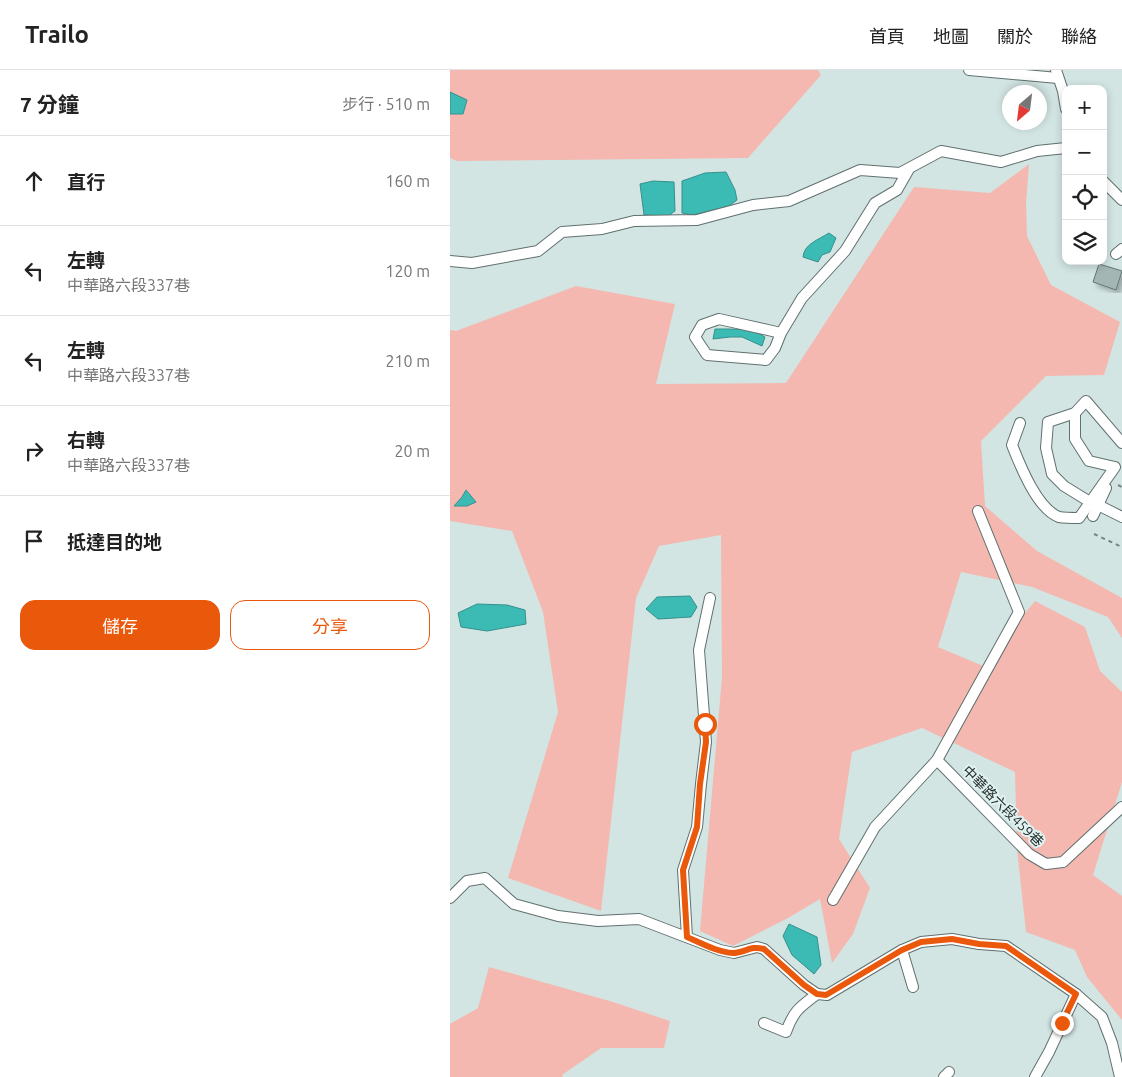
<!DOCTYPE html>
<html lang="zh-TW">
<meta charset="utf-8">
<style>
:root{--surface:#fff;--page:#f6f6f6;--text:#222;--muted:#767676;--line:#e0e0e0;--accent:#ea580c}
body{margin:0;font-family:Ubuntu,"Noto Sans TC",sans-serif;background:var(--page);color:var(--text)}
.controls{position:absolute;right:15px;top:15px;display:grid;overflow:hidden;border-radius:10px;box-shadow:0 2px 8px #0003}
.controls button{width:45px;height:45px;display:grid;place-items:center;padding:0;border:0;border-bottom:1px solid var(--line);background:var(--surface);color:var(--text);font:25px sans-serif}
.compass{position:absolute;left:552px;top:15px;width:45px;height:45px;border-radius:50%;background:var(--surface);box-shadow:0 2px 8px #0003;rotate:208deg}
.stop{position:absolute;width:15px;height:15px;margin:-11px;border:4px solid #ea580c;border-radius:50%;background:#fff}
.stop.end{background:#ea580c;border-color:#fff;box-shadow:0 1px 5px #0008}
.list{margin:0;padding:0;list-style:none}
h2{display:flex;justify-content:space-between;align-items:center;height:65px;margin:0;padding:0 20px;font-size:21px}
h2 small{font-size:16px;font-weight:400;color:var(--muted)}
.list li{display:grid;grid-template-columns:32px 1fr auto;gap:15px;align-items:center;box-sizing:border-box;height:90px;padding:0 20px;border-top:1px solid var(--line)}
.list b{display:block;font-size:19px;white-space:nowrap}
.list p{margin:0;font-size:16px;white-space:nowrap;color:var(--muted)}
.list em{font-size:16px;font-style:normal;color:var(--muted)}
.actions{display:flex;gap:10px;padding:15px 20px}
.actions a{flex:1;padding:11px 0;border:1px solid var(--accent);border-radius:15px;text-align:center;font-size:18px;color:var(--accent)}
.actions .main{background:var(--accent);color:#fff}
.icon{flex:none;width:28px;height:28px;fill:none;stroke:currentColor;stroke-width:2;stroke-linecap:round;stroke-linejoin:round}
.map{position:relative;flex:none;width:672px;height:1007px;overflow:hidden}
header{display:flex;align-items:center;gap:30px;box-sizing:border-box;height:70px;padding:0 25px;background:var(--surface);border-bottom:1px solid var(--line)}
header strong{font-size:24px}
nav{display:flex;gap:28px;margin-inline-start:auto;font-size:18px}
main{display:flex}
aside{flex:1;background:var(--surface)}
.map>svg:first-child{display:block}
.green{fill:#f4b8b0}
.water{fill:#3cbbb5;stroke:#35908c}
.building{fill:#a4b6b4;stroke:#637472;filter:url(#shadow)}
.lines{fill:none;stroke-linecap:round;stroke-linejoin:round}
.minor-casing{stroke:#60706f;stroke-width:12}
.path{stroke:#778482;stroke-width:2;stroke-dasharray:4 4;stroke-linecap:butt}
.minor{stroke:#fff;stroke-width:10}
.route{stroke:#ea580c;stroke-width:6}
.labels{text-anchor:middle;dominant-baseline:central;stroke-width:4;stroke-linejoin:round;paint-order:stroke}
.street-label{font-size:14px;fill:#262d2c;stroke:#dff2f0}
</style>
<header>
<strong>Trailo</strong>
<nav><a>首頁</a><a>地圖</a><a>關於</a><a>聯絡</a></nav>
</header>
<main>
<aside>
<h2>7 分鐘<small>步行 · 510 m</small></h2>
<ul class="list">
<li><svg class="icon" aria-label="ahead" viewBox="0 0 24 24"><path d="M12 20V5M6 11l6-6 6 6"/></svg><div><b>直行</b></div><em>160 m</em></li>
<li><svg class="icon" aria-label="left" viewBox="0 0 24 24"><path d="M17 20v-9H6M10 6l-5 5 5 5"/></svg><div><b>左轉</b><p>中華路六段337巷</p></div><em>120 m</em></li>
<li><svg class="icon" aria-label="left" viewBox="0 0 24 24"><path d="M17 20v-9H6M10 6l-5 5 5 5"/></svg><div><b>左轉</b><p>中華路六段337巷</p></div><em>210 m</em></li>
<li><svg class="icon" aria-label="right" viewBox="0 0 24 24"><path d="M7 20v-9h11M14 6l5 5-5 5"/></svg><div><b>右轉</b><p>中華路六段337巷</p></div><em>20 m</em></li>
<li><svg class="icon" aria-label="arrive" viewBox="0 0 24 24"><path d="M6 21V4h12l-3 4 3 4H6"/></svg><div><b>抵達目的地</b></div></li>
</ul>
<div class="actions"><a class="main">儲存</a><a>分享</a></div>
</aside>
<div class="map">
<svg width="672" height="1007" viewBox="0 0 672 1007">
<defs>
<filter id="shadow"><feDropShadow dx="4" dy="4" stdDeviation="2.5" flood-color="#0004"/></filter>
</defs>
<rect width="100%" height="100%" fill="#d2e5e3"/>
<!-- green -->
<g class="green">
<path d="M0 0H368L371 5 298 88 7 91 0 88Z"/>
<path d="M579 94 576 133 577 166 601 215 670 252 654 305 596 306 531 371 535 436 587 481 672 528V568L658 547 582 517 511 502 488 577 538 598 555 567 585 531 635 557 650 601 672 622V712L643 805 672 826V950L637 907 625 880 576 862 567 779 565 702 472 658 402 682 389 769 420 818 403 864 382 893 370 829 338 848 283 876 250 861 272 607 271 465 209 476 186 528 151 841 58 808 108 642 93 542 62 461 0 451V260L6 261 126 216 225 234 206 314 336 313 464 117 540 123Z"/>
<path d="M39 897 163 932 220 951 214 978H151L112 1005 113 1007H0V954L28 938Z"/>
</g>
<!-- water -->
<g class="water">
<path d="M0 22 17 30 13 44H0Z"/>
<path d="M276 102 285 120 287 130 279 136 243 145 232 143V111L255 103Z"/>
<path d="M203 111 224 112 225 141 218 146 194 145 190 114Z"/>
<path d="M379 163 386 168 380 182 372 185 368 192 353 187C354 174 368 170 379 163Z"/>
<path d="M265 259H279L302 260 315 267 312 276 292 267H280L263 269Z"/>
<path d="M16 420 26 432 17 436H4L12 427Z"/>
<path d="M240 526 247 537 241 547 208 549 196 539 207 527Z"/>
<path d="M27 534 57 535 75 540 76 554 37 561 11 557 8 543Z"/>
<path d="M339 854 367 867 371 895 364 904 342 885 333 866Z"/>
</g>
<!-- building -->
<path class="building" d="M649 194 672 201 666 220 643 212Z"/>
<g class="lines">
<!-- minor casing -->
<g class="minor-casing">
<g id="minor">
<path d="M519 0 608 8"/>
<path d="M606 0 613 21 616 39"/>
<path d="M653 111 672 130"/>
<path d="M666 184 672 179"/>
<path d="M0 191 22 193 88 181 112 162 152 159 184 151 247 150 303 135 339 131 410 100 450 103 491 81 551 92 587 81 616 78"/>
<path d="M331 263 325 278 316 290 257 285 245 267 252 255 269 249 331 263 352 228 395 181 425 133 447 120 459 99"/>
<path d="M570 353 562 375C570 395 587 439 609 447 615 448 623 448 629 448L665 397 639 391 625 369V343"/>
<path d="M640 432 614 416 602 404 596 378 598 352 625 343 636 331 672 373"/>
<path d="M648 435 672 447"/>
<path d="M643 446 656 418"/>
<path d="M487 690 579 784 596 794 613 792 672 737"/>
<path d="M0 828 17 811 35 808 64 834 108 846 148 851 189 849 270 880 284 883 307 877 314 879 354 915 367 924 377 925 452 880 471 872 502 869 529 874 556 876 626 924 652 947 662 973 670 1007"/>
<path d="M383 830 425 757 487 690 569 542 528 441"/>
<path d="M237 867 233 800 247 757 251 714 256 672 249 580 260 528"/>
<path d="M452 880 463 917"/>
<path d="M314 953 336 962C344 940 350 937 367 924"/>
<path d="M494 1007 499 1002"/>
<path d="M585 1007 599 982 626 924"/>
</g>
</g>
<!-- path -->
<g class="path">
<path d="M668 415 672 417"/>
<path d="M644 464 672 477"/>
</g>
<!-- minor -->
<use href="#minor" class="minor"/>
</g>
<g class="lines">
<!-- route -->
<path class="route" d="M255 654 256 672 250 714 247 757 233 800 237 867C251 873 267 882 283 883 295 883 300 875 314 879L354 915 367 924 376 925 452 880 471 872 502 869 529 874 556 876 626 924 612 953"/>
</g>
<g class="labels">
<!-- street labels -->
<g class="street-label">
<text transform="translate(553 736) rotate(45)">中華路六段459巷</text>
</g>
</g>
</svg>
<div class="controls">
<button>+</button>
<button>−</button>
<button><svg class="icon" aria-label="locate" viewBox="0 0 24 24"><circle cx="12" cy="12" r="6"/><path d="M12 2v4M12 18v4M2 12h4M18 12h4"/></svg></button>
<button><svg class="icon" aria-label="layers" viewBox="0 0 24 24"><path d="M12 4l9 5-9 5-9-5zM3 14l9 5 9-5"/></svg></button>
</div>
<svg class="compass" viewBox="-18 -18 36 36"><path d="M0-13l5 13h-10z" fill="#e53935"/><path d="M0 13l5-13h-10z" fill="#767676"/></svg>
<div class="stop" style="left:255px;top:654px"></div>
<div class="stop end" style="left:612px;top:953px"></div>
</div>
</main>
